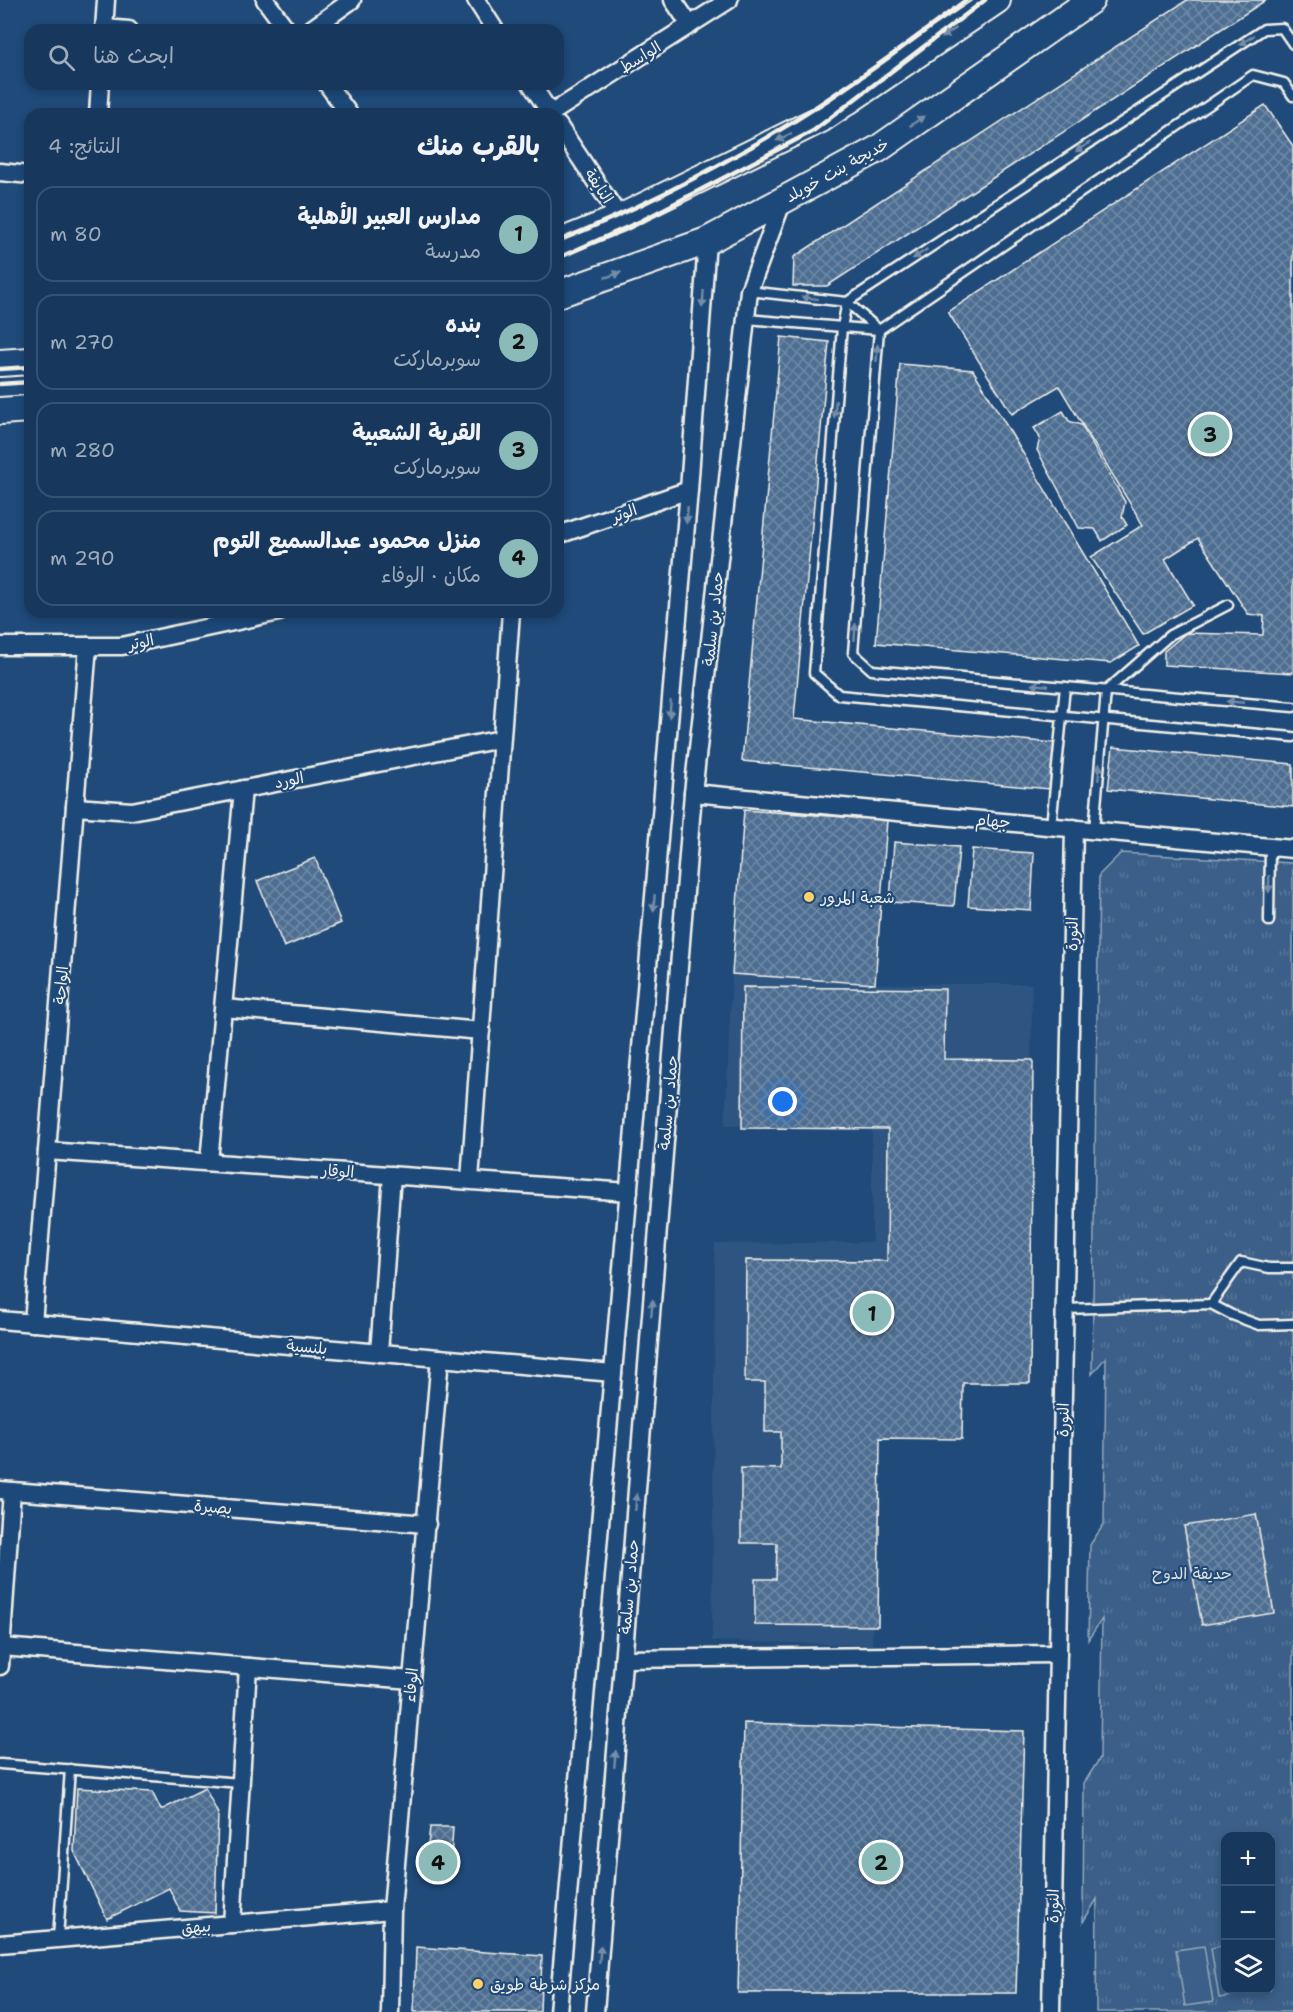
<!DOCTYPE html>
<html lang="ar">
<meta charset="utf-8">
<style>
:root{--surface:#17385c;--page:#203f62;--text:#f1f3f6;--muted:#9eacbb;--line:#365272;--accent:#8bbbb9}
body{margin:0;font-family:"Shantell Sans","Playpen Sans Arabic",sans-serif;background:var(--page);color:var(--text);direction:rtl}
.controls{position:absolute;right:18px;bottom:18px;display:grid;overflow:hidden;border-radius:12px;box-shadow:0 3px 9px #0003}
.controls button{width:54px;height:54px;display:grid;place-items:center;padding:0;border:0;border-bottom:2px solid var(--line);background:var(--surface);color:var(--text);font:30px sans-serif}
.you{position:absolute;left:783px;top:1102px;width:21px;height:21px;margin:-15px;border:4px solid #fff;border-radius:50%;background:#1a73e8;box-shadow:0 0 0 9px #1a73e833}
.badge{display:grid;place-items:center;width:39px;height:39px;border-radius:50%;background:var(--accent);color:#111;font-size:20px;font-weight:700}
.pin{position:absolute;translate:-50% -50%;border:3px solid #fff;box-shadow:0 2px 6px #0006}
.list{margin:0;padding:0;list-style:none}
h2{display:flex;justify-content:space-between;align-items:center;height:78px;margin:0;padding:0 24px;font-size:26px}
h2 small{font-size:20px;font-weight:400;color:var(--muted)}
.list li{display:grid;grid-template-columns:39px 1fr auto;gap:18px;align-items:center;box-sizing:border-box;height:96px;margin:0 12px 12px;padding:0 12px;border:2px solid var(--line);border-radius:18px}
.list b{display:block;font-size:22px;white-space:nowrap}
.list p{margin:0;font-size:20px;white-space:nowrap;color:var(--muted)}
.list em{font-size:20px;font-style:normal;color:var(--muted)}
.icon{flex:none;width:33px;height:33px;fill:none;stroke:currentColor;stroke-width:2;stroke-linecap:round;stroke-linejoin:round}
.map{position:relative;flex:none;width:1293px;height:2012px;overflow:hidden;direction:ltr}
.search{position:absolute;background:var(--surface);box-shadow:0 3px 9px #0003;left:24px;top:24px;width:540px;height:66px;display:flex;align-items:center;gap:15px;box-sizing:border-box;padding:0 21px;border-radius:18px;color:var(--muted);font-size:22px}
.panel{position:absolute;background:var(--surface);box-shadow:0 3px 9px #0003;left:24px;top:108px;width:540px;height:510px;border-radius:18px;direction:rtl}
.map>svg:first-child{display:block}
.built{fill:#2d5581}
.park{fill:url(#park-tufts);stroke:#97a8b8;stroke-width:1.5;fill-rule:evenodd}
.garden{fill:#3a5f88;stroke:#97a8b8;stroke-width:1.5}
.building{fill:url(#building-cross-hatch);stroke:#f4f1e8;stroke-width:1.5}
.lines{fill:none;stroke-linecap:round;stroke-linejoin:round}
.service-casing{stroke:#f4f1e8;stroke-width:13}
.minor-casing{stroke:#f4f1e8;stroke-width:21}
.primary-casing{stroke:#f4f1e8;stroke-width:30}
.service{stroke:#1f4a7a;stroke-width:8}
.minor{stroke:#1f4a7a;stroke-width:16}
.primary{stroke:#1f4a7a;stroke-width:26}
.rail{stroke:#f4f1e8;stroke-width:4.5}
.oneway{fill:#748da6}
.poi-dot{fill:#ffd166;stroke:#1f4a7a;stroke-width:2}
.labels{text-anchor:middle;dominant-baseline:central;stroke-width:4.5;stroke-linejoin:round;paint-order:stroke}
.street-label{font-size:16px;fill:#f4f1e8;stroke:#1f4a7a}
.poi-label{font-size:16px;fill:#f4f1e8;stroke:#1f4a7a;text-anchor:start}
.park-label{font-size:16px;fill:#e1e2de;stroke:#1f4a7a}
</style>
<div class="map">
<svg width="1293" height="2012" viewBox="0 0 1293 2012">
<defs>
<pattern id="park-tufts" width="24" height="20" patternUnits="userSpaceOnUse" patternTransform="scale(1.5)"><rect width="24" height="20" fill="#3a5f88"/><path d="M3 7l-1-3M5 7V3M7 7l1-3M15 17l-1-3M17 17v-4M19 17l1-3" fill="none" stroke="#577699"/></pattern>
<pattern id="building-cross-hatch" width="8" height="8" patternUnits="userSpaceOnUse" patternTransform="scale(1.5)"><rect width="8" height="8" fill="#4d6e92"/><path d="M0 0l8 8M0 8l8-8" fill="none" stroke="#708aa6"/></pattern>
</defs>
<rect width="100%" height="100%" fill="#1f4a7a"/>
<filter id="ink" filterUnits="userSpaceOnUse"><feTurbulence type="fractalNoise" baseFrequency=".0167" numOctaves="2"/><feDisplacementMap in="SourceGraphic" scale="12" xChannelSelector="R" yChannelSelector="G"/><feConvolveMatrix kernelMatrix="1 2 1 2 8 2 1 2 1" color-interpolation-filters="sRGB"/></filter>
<g filter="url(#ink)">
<!-- built -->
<path class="built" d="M732 974 875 984H1032L1029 1385 958 1384 959 1438H876L872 1645 712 1641 715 1244 872 1242V1128L725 1125Z"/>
<!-- park -->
<path class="park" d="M1121 853 1293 863V2012H1096L1097 1899 1083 1922 1084 1783 1100 1758 1102 1619 1088 1640 1090 1545 1104 1524 1106 1357 1092 1374 1099 875ZM1226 1836H1270V1990H1226Z"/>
<!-- garden -->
<g class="garden">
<path d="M1225 1945 1226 1990H1246L1247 1994 1219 1998 1211 1948Z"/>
<path d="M1204 1946 1213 2002 1185 2006 1176 1950Z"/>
</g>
<!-- building -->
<g class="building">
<path d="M1187 0H1266L827 286H793L794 257Z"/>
<path d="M1265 105 1293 146V673L1164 665V651L1186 633 1263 635 1264 616 1248 614 1198 538 1165 559 1193 605 1143 634 1091 557 1143 525 1059 386 1012 414 948 312Z"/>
<path d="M781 337 829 342 794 719 1054 743 1050 789 742 761Z"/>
<path d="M900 364 973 370 1139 646 1111 663 876 643Z"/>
<path d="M1063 411 1069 421 1081 425 1125 502 1122 517 1127 525 1102 541 1095 529 1079 528 1037 450 1040 438 1034 428Z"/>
<path d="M1113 747 1293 764V807L1108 789Z"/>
<path d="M744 810 887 820 875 984 732 974Z"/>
<path d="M894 842 959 847 954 906 890 902Z"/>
<path d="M972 849 1034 853 1031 910 968 906Z"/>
<path d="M315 858 341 923 284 947 257 881Z"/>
<path d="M743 987 945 989 944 1059 1033 1060 1030 1383H963L962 1439 880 1438 878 1626 755 1625V1579H776L777 1543H741V1468L781 1469V1432H765V1382H745L746 1260 887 1261 888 1129 742 1128Z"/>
<path d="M1256 1514 1274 1613 1202 1625 1184 1526Z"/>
<path d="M744 1723 1024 1731 1016 1993H738Z"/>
<path d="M77 1788 152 1792 161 1810 205 1788 218 1814 215 1913 180 1911 169 1888 107 1919 74 1851Z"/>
<path d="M430 1827H453L450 1875 425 1873Z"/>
<path d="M416 1947 542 1956 540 2012H414Z"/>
</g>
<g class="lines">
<!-- service casing -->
<g class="service-casing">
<g id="service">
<path d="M1293 44 1282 28 1264 29 847 302 842 327 814 673 839 695 1293 737"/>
<path d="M1293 96 1284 83 1253 75 879 330 853 653 872 670 1293 707"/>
<path d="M749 291 847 302 879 330"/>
<path d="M746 319 879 330"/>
<path d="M1051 826 1065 687"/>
<path d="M1094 830 1106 691 1170 635 1228 605"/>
<path d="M1269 921 1270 847"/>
<path d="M1211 1304 1241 1262 1269 1268H1293"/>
<path d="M1065 1309 1211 1304 1232 1315 1259 1325 1293 1324"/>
<path d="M0 1764 241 1783"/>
<path d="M58 1938 70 1769"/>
</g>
</g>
<!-- minor casing -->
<g class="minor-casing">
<g id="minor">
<path d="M265 0 287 30"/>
<path d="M476 0 495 30"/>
<path d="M673 0 690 25"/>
<path d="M104 28 129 30"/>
<path d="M104 30 106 0"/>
<path d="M310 30 352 0"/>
<path d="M327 84 349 114"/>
<path d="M531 84 551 114"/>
<path d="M98 114 100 84"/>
<path d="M550 114 729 0"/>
<path d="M558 125 620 218"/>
<path d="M0 172 30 175"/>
<path d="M558 535 689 490"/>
<path d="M0 646H122L279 612"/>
<path d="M693 793 1293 849"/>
<path d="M75 807 132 811 501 739"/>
<path d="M224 1008 481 1031"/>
<path d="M47 1151 629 1192"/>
<path d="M209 1162 243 789"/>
<path d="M470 1180 511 612"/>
<path d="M0 1320 613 1373"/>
<path d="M33 1323 88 646"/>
<path d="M379 1353 392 1175"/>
<path d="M0 1490 427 1524"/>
<path d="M2 1647 412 1680"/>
<path d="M623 1659 1058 1654"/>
<path d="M0 1666 12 1491"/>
<path d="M232 1924 248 1667"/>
<path d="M0 1944 392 1910"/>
<path d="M390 2012 392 1910 440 1358"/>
<path d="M558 2012 689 490 707 241"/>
<path d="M595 2012 693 793 749 291 783 200"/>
<path d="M1051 2012 1074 828"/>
</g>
</g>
<!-- primary casing -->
<g class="primary-casing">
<g id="primary">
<path d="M558 243 620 218 821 119 997 0"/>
<path d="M558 294 707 241 878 149 1091 0"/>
<path d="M0 363 30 361"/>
<path d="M0 411 30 409"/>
</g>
</g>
<!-- service -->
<use href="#service" class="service"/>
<!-- minor -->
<use href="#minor" class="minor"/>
<!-- primary -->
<use href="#primary" class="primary"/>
<!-- rail -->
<g class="rail">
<path d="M558 241C653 203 743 155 829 99 876 68 921 34 966 0"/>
<path d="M558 258 641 221 813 131 985 0"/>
<path d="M0 369 30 367"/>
<path d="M0 384 30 382"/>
</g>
</g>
<!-- one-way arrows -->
<defs><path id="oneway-solid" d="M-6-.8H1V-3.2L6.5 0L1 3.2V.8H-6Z" transform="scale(1.5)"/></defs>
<g class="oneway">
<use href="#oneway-solid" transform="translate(949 33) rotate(146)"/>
<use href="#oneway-solid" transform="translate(1247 40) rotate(147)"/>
<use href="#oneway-solid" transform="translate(917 121) rotate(-35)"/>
<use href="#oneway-solid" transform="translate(784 137) rotate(154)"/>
<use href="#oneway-solid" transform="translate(1083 147) rotate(147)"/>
<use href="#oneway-solid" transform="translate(920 254) rotate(147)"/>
<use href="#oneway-solid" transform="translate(613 275) rotate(-19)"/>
<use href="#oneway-solid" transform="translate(810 298) rotate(-173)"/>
<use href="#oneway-solid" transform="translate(703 299) rotate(94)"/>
<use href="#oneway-solid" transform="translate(877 353) rotate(-86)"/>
<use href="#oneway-solid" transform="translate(835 409) rotate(95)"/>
<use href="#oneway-solid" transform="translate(687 515) rotate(95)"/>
<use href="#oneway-solid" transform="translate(855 632) rotate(-86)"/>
<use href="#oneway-solid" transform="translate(1040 685) rotate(-175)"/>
<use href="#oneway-solid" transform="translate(1235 702) rotate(-175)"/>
<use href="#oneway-solid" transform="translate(670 709) rotate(95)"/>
<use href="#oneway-solid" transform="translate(1099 772) rotate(-85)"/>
<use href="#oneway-solid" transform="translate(1269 884) rotate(91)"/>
<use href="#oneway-solid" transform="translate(654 903) rotate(95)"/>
<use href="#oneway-solid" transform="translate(652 1308) rotate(-85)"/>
<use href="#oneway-solid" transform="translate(636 1502) rotate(-85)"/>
<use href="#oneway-solid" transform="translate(615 1759) rotate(-85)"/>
<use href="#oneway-solid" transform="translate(600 1954) rotate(-85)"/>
</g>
</g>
<!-- markers -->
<g class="poi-dot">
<circle cx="809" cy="897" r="6"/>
<circle cx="478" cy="1984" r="6"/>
</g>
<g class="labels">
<!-- street labels -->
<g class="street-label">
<text transform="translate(640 57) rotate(-32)">الواسط</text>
<text transform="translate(837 170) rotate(-29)">خديجة بنت خويلد</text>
<text transform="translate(599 186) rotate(56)">النايفة</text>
<text transform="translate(624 513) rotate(-19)">الوتر</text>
<text transform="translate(713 619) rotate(-84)">حماد بن سلمة</text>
<text transform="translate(141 642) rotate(-12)">الوتر</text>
<text transform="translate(289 780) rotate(-11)">الورد</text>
<text transform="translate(993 821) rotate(5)">جهام</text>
<text transform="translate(1072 934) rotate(-89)">النورة</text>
<text transform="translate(61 985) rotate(-85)">الواحة</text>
<text transform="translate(668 1103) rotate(-85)">حماد بن سلمة</text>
<text transform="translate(338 1171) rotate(4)">الوقار</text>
<text transform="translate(307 1347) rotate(5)">بلنسية</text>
<text transform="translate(1063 1420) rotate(-89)">النورة</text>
<text transform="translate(213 1507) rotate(5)">بصيرة</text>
<text transform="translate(629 1587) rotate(-85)">حماد بن سلمة</text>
<text transform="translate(411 1685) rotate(-85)">الوفاء</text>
<text transform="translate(1053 1906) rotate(-89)">النورة</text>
<text transform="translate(196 1927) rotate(-5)">بيهق</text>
</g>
<!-- poi labels -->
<g class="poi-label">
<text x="821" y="897">شعبة المرور</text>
<text x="490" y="1984">مركز شرطة طويق</text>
</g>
<!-- park labels -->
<g class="park-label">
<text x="1192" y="1573">حديقة الدوح</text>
</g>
</g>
</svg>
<div class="controls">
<button>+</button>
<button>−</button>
<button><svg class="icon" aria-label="layers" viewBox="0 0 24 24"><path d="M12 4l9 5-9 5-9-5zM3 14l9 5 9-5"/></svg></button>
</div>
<div class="you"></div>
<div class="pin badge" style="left:872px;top:1313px">1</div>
<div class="pin badge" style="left:881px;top:1862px">2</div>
<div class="pin badge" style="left:1210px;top:434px">3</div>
<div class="pin badge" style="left:438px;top:1862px">4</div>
<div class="search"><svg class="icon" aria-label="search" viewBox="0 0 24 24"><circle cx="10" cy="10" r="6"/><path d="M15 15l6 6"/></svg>ابحث هنا</div>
<section class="panel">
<h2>بالقرب منك<small>النتائج: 4</small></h2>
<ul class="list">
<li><span class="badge">1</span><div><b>مدارس العبير الأهلية</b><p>مدرسة</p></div><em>80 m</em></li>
<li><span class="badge">2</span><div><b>بنده</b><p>سوبرماركت</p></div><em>270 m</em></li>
<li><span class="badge">3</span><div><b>القرية الشعبية</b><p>سوبرماركت</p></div><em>280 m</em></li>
<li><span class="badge">4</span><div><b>منزل محمود عبدالسميع التوم</b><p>مكان · الوفاء</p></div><em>290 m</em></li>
</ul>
</section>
</div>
